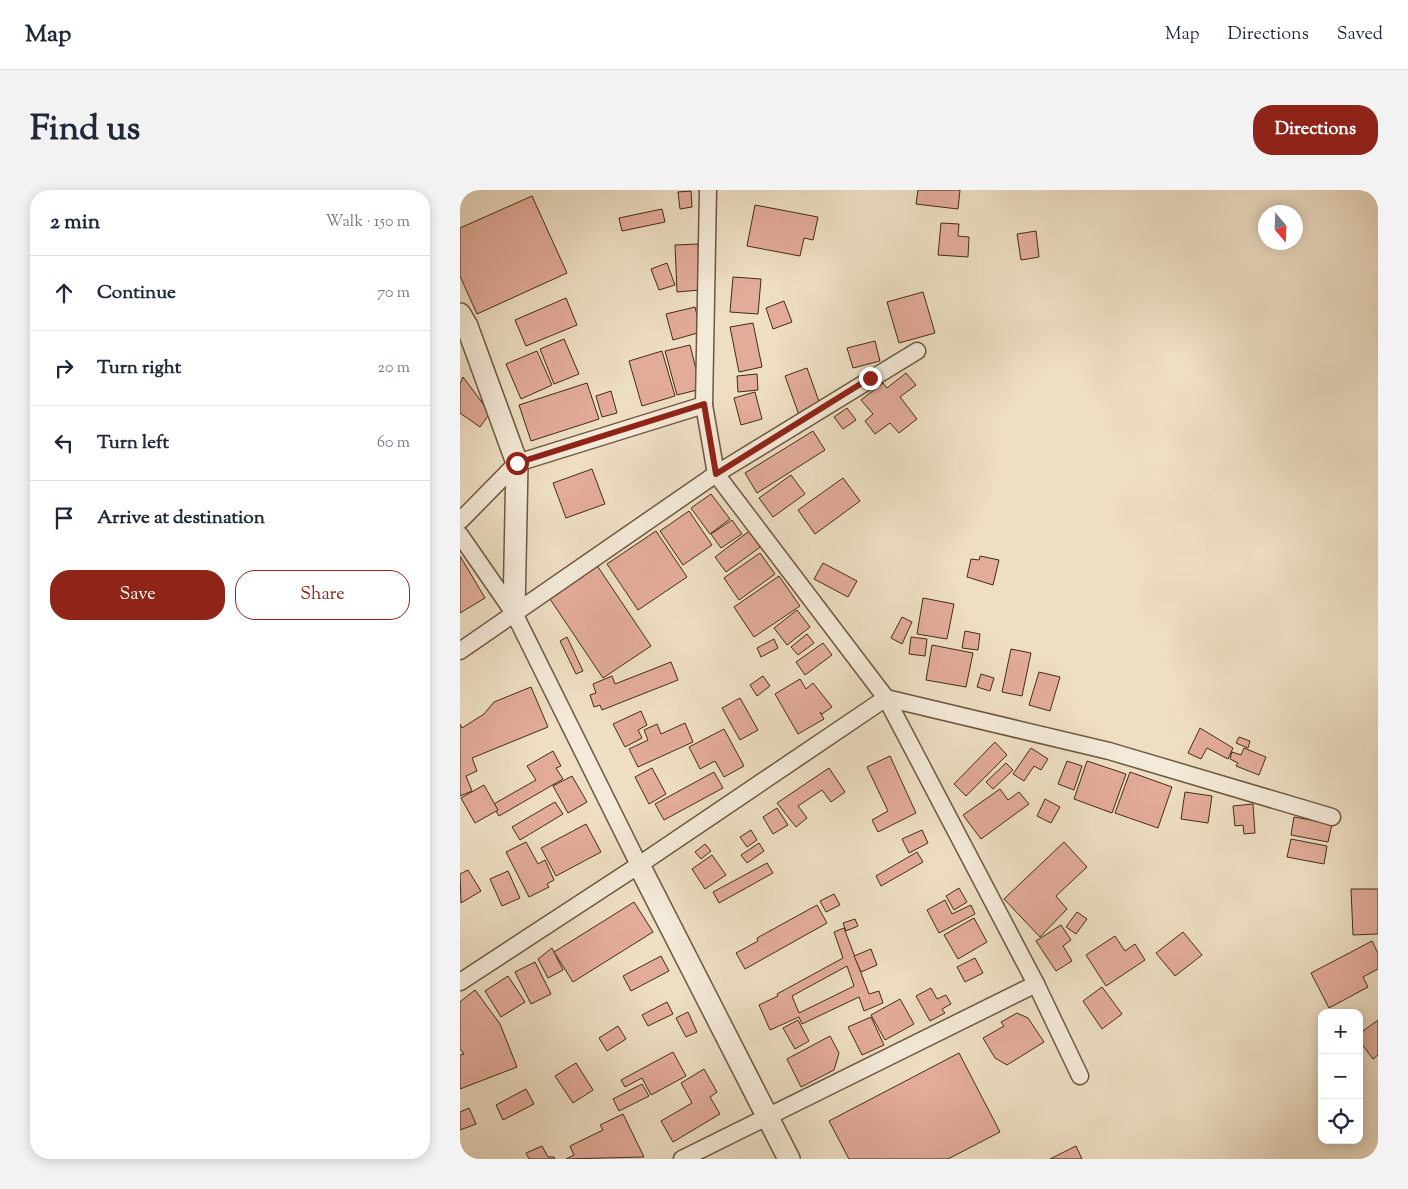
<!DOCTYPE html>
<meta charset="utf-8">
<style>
:root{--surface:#fff;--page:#f2f2f3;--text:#1f2937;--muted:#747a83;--line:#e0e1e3;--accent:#8f2418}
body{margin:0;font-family:"Sorts Mill Goudy",serif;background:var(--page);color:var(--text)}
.controls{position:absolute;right:15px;bottom:15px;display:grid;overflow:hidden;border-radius:10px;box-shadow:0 2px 12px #0003}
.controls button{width:45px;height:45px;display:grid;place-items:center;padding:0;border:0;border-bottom:1px solid var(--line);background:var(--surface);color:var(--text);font:25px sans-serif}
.compass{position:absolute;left:798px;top:15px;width:45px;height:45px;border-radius:50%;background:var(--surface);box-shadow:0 2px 12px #0003;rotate:161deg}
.stop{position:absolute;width:15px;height:15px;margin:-11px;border:4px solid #8f2418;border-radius:50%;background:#fff}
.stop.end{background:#8f2418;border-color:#fff;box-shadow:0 1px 5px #0008}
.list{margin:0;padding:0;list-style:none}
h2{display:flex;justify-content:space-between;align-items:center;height:65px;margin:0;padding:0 20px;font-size:21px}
h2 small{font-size:16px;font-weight:400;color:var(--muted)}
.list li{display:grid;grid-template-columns:32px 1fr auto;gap:15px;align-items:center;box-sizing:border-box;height:75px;padding:0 20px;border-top:1px solid var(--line)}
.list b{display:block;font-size:19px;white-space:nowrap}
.list em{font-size:16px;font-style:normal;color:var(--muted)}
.actions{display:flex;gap:10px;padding:15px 20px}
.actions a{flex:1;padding:11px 0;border:1px solid var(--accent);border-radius:20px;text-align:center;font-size:18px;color:var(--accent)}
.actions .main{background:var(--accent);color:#fff}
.icon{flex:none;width:28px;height:28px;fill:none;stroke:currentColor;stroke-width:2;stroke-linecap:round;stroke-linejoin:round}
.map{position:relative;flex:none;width:918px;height:969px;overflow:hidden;border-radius:20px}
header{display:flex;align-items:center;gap:30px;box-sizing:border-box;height:70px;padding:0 25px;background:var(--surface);border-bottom:1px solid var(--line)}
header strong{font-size:24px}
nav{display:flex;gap:28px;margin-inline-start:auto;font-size:18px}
.intro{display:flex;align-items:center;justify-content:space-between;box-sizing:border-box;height:120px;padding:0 30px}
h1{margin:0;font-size:35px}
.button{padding:12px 22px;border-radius:20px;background:var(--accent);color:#fff;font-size:18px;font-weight:700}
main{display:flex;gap:30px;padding:0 30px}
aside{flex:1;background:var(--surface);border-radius:20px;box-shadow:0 2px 12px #0003}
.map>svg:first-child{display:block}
.building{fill:#e3ac9a;stroke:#422c13;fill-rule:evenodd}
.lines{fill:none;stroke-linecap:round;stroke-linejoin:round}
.minor-casing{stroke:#6d583f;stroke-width:19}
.tertiary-casing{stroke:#6d583f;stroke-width:24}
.minor{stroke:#f4ead9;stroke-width:16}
.tertiary{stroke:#f4ead9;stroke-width:21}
.route{stroke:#8f2418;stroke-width:6}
</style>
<header>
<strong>Map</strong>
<nav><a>Map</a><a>Directions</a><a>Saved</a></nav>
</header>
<div class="intro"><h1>Find us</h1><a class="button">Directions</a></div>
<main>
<aside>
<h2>2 min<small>Walk · 150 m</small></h2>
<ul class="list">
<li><svg class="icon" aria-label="ahead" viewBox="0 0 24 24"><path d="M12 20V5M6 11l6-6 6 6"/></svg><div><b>Continue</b></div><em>70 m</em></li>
<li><svg class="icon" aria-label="right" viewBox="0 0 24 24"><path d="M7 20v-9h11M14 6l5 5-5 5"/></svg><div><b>Turn right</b></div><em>20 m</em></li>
<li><svg class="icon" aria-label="left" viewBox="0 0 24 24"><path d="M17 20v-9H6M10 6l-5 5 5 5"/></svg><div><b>Turn left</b></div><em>60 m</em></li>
<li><svg class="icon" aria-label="arrive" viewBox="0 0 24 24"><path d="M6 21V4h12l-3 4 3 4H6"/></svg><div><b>Arrive at destination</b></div></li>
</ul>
<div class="actions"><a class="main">Save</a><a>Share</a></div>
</aside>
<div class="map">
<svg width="918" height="969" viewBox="0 0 918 969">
<rect width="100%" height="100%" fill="#eedec4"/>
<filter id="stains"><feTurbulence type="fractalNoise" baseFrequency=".004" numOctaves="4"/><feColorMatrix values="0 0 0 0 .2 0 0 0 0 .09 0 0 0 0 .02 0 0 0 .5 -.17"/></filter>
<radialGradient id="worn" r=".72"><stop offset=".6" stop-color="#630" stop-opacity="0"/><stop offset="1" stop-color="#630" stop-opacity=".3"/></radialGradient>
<!-- building -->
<g class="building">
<path d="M458 0H500L498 19 456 14Z"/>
<path d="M231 1 232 17 220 19 218 2Z"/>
<path d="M72 6 107 83 17 124 0 86V38Z"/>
<path d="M295 15 358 27 353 50 344 48 340 66 287 56Z"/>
<path d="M202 19 205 32 162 41 159 28Z"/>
<path d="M481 33 499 34 498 46 509 47 508 67 478 65Z"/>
<path d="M576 41 579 67 561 70 557 44Z"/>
<path d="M238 54 240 100 217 102 215 55Z"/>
<path d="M207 73 215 95 199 100 191 79Z"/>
<path d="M273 87 301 89 298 124 270 122Z"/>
<path d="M463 102 475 143 439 153 427 112Z"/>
<path d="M106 108 117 135 66 156 55 130Z"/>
<path d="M324 111 332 132 313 139 306 118Z"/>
<path d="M235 117 241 142 213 150 206 124Z"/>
<path d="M293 133 302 177 279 182 270 137Z"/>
<path d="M104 149 119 184 94 194 80 159Z"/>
<path d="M415 151 420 171 393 178 387 158Z"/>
<path d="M230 155 241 199 217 205 205 161Z"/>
<path d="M77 161 92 195 61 209 46 174Z"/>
<path d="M202 161 215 206 182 216 169 171Z"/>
<path d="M347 178 361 217 339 225 325 186Z"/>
<path d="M446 183 456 195 440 207 457 229 439 243 430 233 415 244 405 231 413 224 401 210 423 193 427 198Z"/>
<path d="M297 184 298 200 278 202 277 186Z"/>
<path d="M3 187 30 223 20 237 0 223V194Z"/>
<path d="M127 193 139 229 71 251 59 215Z"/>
<path d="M151 201 157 223 142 227 136 206Z"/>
<path d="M295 202 302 229 281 235 274 208Z"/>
<path d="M387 218 396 230 383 239 374 227Z"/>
<path d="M353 241 365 260 297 303 285 283Z"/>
<path d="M132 279 145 314 106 328 93 293Z"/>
<path d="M331 285 345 304 313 327 299 308Z"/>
<path d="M383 288 400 311 355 344 338 320Z"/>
<path d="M251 304 270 329 250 344 231 318Z"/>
<path d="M229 321 252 355 223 375 200 341Z"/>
<path d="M272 330 282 344 261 358 251 344Z"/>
<path d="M292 339 303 355 266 382 255 367Z"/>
<path d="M196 341 227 387 178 420 147 374Z"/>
<path d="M300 363 315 384 279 410 264 388Z"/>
<path d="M0 366 25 408 0 423Z"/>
<path d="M520 366 539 370 533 395 507 387 511 369 519 370Z"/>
<path d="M363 373 397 391 388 407 354 389Z"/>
<path d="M136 374 191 456 143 488 88 406Z"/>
<path d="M319 386 340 416 294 447 274 417Z"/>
<path d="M463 408 494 414 487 449 457 444Z"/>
<path d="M337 420 350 437 327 455 314 438Z"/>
<path d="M442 427 452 432 442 454 431 448Z"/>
<path d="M505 441 520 444 518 460 502 458Z"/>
<path d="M347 444 354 453 338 465 331 457Z"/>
<path d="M107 447 123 481 116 484 100 451Z"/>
<path d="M451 447 467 449 465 466 449 464Z"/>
<path d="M314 449 318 458 301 467 297 458Z"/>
<path d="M363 453 372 465 345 485 336 472Z"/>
<path d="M472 455 513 463 506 497 466 490Z"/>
<path d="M551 459 571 463 562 506 542 502Z"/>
<path d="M211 472 218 490 142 520 140 515 134 517 130 505 136 503 133 494 152 486 155 494Z"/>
<path d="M579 482 600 487 590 521 569 515Z"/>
<path d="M521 484 534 488 530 501 517 497Z"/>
<path d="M303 486 310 496 297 506 290 495Z"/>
<path d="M340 489 346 499 353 493 372 517 362 524 360 522 364 529 338 544 315 504Z"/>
<path d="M71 497 88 537 12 568 17 581 6 586 12 601 0 606V534L2 538 24 524 34 512Z"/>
<path d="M280 508 298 540 280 550 262 518Z"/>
<path d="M181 521 187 535 178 540 182 548 165 557 153 534Z"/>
<path d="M225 533 233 552 178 577 169 559 188 550 184 540 197 534 201 544Z"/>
<path d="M740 538 773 558 768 569 747 558 741 569 728 563Z"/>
<path d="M264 539 284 576 264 587 255 571 240 579 229 557Z"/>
<path d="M779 547 790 551 788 558 776 553Z"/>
<path d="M535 552 547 565 506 606 494 594Z"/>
<path d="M571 558 588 569 581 580 574 576 564 591 553 584Z"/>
<path d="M784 558 806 567 799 585 776 576 778 573 770 569 772 562 781 565Z"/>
<path d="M93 561 101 576 96 578 103 589 39 626 32 615 76 590 67 576Z"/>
<path d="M430 566 456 623 418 642 412 630 428 621 407 577Z"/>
<path d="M607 571 622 576 614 600 598 594Z"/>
<path d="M627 571 666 584 652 623 614 609Z"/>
<path d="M546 573 553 580 533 599 526 592Z"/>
<path d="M192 578 206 604 189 614 175 587Z"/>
<path d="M369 578 385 602 371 612 362 600 338 616 347 628 336 637 317 613Z"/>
<path d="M254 582 263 598 204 630 195 614Z"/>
<path d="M670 582 712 597 698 638 655 623Z"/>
<path d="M112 586 127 612 108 623 93 596Z"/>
<path d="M24 595 38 620 15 633 1 608Z"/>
<path d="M540 599 548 610 559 602 569 614 521 649 503 625Z"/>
<path d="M725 602 752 606 748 633 721 629Z"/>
<path d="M585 609 600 617 591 633 577 626Z"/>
<path d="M95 612 103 624 60 650 52 637Z"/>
<path d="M793 614 795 643 784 644 783 635 775 636 773 616Z"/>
<path d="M317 618 328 635 313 644 303 627Z"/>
<path d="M834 627 872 634 868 652 831 645Z"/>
<path d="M126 634 141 662 96 686 81 658Z"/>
<path d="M291 640 297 650 287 657 280 647Z"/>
<path d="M462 640 468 653 449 663 442 649Z"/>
<path d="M831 649 867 656 864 674 827 667Z"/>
<path d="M66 652 78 674 85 670 94 690 87 694 89 697 69 707 46 662Z"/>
<path d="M604 652 627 677 596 706 607 719 580 747 544 709Z"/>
<path d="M299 653 304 661 287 673 281 665Z"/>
<path d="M245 654 251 661 241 669 235 662Z"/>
<path d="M457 662 463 672 421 696 416 686Z"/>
<path d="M252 665 266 685 245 699 232 679Z"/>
<path d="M307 673 313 683 259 713 253 702Z"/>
<path d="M8 680 21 701 1 713 0 684Z"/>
<path d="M48 681 60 708 42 716 30 689Z"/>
<path d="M499 698 507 712 494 720 486 706Z"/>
<path d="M891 699H918V744L893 745Z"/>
<path d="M374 704 380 715 366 722 360 711Z"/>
<path d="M485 710 492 724 511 715 515 724 479 743 467 720Z"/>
<path d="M174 712 193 742 113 792 94 762Z"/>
<path d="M357 715 367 733 285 779 276 763 298 751 297 748Z"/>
<path d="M617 722 627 729 616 744 606 737Z"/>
<path d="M514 728 527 752 498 769 484 745Z"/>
<path d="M395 729 398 736 386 741 383 733Z"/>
<path d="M601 735 611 750 603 756 612 771 596 781 576 751Z"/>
<path d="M384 738 409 804 419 801 423 813 404 821 399 807 342 834 339 827 310 840 299 815 318 806 317 804 383 768 374 742ZM387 776 394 796 339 823 332 806Z"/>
<path d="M723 742 742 765 715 786 696 763Z"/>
<path d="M655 746 665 761 675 754 685 770 646 796 626 765Z"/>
<path d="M912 751 918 763V779L903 787 908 797 869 818 851 783Z"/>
<path d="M92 758 103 780 88 788 78 769Z"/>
<path d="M411 759 417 775 401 782 394 766Z"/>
<path d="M201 766 209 781 171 801 163 786Z"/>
<path d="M515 768 523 783 505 792 497 777Z"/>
<path d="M75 772 91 804 71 814 55 782Z"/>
<path d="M48 786 65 812 41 827 25 801Z"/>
<path d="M642 797 662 824 642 839 623 811Z"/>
<path d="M471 798 477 809 486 805 491 814 482 819 485 823 470 831 456 806Z"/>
<path d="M15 800 40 834 57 877 0 899V865L4 864 0 859V812Z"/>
<path d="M440 809 454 834 425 850 411 825Z"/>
<path d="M207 812 213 824 188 836 182 825Z"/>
<path d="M228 822 237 842 226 847 216 828Z"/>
<path d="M557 823 568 828 584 852 547 875 535 868 523 848 544 836 541 832Z"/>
<path d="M411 827 424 855 402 865 388 837Z"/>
<path d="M338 830 349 851 335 859 323 838Z"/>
<path d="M918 830V865L913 869 899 850V844Z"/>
<path d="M158 836 166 849 147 861 139 848Z"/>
<path d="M370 846 379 863 374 880 341 897 327 869Z"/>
<path d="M213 862 226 886 191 905 182 888 165 897 161 890Z"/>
<path d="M499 863 540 942 488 969H389L369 931Z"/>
<path d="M116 873 133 900 113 913 95 886Z"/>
<path d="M244 879 257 902 250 907 260 924 213 952 201 931 232 913 221 893Z"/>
<path d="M182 894 189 906 159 921 153 909Z"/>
<path d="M66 899 74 914 43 930 36 915Z"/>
<path d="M9 918 16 934 0 940V922Z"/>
<path d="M163 924 184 967 106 969 114 965 110 956 143 940 140 935Z"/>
<path d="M82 956 88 967H94L95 969H69L66 963Z"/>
<path d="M616 956 622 969H590Z"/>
</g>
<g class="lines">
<!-- minor casing -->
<g class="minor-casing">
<g id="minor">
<path d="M244 215 256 284 426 508 576 794 620 886"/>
<path d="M0 331 57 273 244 215 248 0"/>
<path d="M0 345 54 423 179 675"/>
<path d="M0 461 256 284 457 161"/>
<path d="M0 792 179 675 426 508 649 561 872 627"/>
<path d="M222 969 576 794"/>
</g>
</g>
<!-- tertiary casing -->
<g class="tertiary-casing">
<g id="tertiary">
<path d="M0 124 7 136 57 273 54 423"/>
<path d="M179 675 329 969"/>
</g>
</g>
<!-- minor -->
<use href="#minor" class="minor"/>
<!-- tertiary -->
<use href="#tertiary" class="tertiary"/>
</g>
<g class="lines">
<!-- route -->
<path class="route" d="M57 273 244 214 256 284 410 188"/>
</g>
<rect width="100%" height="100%" filter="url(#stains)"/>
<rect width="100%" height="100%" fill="url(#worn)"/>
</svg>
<div class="controls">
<button>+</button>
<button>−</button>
<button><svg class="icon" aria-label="locate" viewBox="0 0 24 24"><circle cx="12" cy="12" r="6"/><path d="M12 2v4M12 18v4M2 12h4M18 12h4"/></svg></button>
</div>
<svg class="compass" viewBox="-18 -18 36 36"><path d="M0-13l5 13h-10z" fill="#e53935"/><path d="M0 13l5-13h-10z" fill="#747a83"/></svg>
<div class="stop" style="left:57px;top:273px"></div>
<div class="stop end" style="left:410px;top:188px"></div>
</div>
</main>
